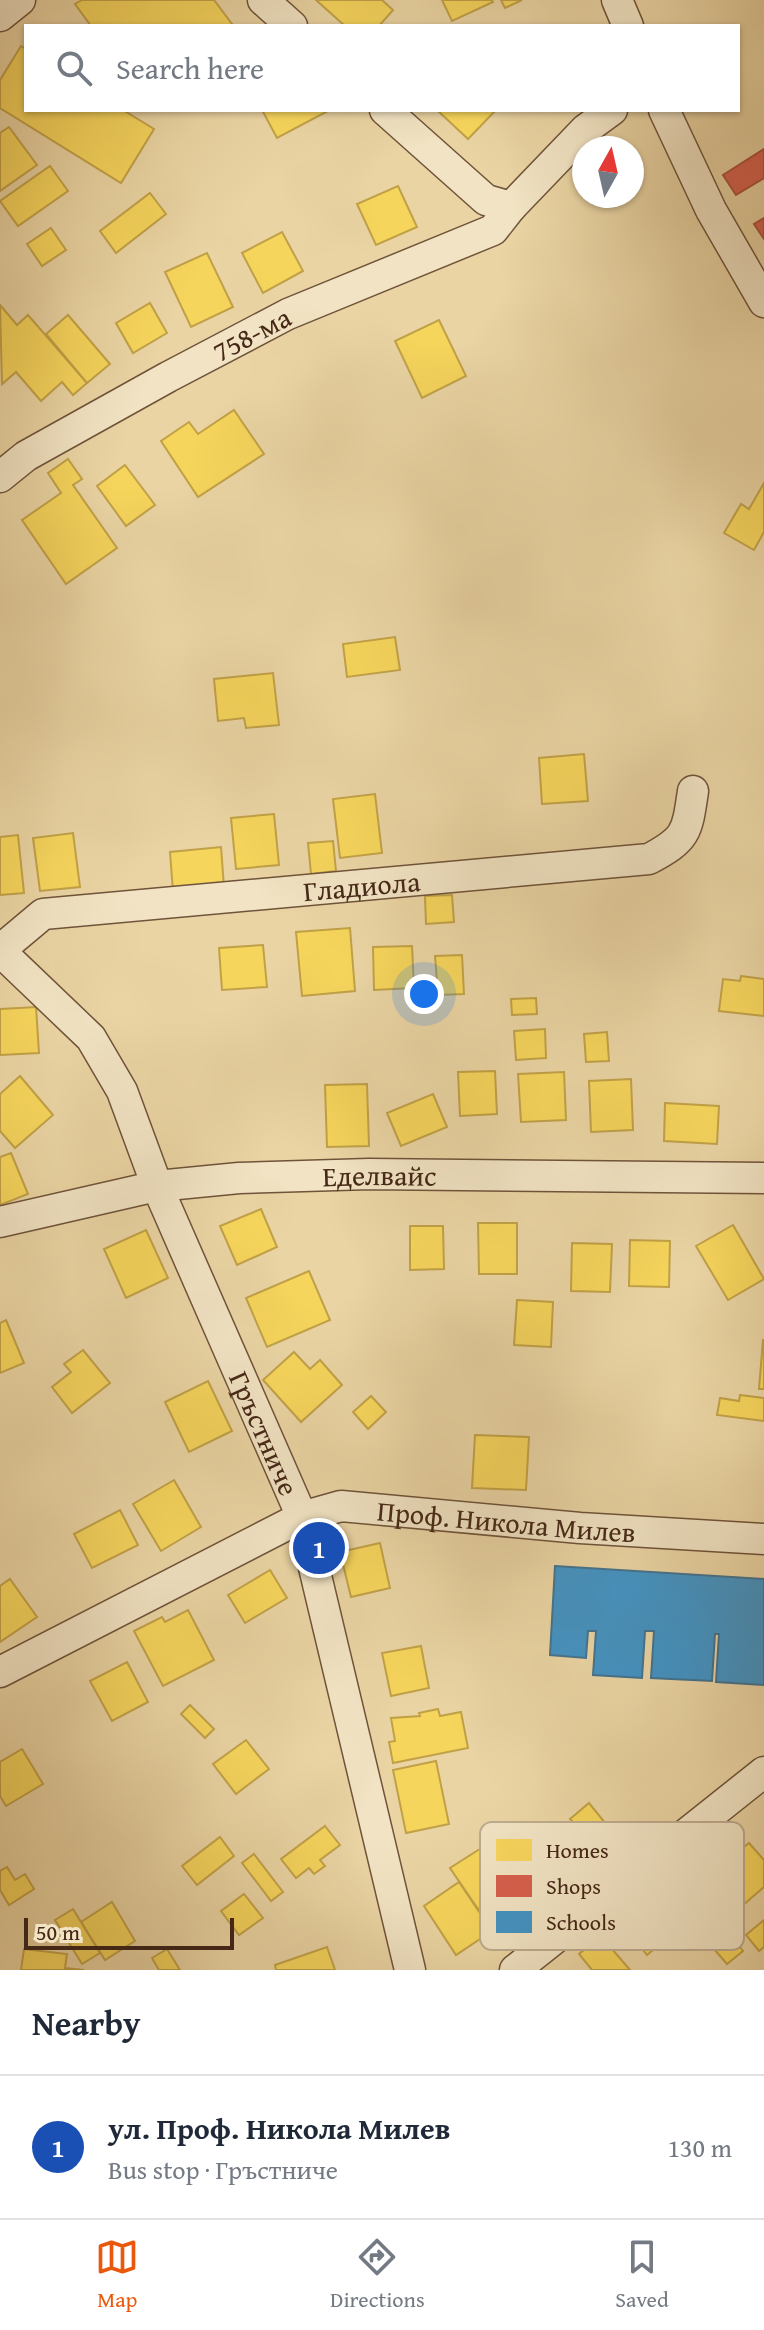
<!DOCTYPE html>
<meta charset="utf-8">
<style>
:root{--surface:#fff;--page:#f6f6f7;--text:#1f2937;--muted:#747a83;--line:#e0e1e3;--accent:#ea580c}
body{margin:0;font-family:"Gentium Book Plus",serif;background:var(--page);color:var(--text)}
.compass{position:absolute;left:572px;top:136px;width:72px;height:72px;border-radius:50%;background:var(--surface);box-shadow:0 2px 6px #0004;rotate:8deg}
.scale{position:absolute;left:24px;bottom:20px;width:210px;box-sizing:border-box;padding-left:8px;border:4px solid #462817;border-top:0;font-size:22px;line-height:28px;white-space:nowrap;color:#462817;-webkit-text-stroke:6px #f1e3c3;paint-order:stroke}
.you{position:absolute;left:424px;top:994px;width:28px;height:28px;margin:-20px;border:6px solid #fff;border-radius:50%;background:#1a73e8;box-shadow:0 0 0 12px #1a73e833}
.badge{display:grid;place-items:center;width:52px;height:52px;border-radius:50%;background:var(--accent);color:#fff;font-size:26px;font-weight:700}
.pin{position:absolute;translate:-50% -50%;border:4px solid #fff;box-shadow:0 2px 8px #0006}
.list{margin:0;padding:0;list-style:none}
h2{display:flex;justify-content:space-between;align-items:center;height:104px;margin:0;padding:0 32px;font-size:34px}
h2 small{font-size:26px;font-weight:400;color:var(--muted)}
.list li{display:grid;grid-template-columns:52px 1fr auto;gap:24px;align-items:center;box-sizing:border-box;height:144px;padding:0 32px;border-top:2px solid var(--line)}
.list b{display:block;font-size:30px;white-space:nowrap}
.list p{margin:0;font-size:26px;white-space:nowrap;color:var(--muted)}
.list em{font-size:26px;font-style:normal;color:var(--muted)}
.icon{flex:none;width:44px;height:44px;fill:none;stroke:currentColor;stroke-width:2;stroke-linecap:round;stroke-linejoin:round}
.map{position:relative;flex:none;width:764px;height:1970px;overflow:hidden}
.search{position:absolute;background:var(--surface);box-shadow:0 2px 6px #0004;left:24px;right:24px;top:24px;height:88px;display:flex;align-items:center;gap:20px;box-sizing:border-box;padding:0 28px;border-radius:0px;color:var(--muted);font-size:30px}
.sheet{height:248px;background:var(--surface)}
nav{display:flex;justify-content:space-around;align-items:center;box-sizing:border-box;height:112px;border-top:2px solid var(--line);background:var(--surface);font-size:22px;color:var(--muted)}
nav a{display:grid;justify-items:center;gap:4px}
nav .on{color:var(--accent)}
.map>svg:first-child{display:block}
.homes{fill:#f6d55c;stroke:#c1a147;stroke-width:2}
.shops{fill:#d6604d;stroke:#ab4f3d;stroke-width:2}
.schools{fill:#4393c3;stroke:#44738f;stroke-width:2}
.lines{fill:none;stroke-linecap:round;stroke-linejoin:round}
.street-casing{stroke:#6f533a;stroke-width:33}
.street{stroke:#f1e3c3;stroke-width:30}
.labels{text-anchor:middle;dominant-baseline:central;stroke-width:8;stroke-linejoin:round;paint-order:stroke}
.street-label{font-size:28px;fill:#462817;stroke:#f1e3c3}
.key{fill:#f1e3c3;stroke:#beab8f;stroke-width:2}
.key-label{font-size:22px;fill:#462817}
</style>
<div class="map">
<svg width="764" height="1970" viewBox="0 0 764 1970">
<rect width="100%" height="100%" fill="#ead4a3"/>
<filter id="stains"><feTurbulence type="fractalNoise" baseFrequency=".0025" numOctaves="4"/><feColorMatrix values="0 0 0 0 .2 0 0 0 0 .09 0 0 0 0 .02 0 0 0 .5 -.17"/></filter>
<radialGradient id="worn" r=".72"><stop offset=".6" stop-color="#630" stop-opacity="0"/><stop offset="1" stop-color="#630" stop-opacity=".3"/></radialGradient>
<!-- homes -->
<g class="homes">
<path d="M82 0H214L232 24 229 26H91L75 4Z"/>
<path d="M316 0H382L393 10 379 26H345Z"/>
<path d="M442 0H492L493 2 452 21Z"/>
<path d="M501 0H522L505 8Z"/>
<path d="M21 46 26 49V110H123L154 129 121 183 0 108V80Z"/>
<path d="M262 110H325L326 112 277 138Z"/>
<path d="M437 110H496L468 139Z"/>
<path d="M9 127 37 165 0 191V133Z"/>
<path d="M50 166 68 191 18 226 0 201Z"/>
<path d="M398 186 417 227 376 245 357 204Z"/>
<path d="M150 193 166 214 116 253 100 231Z"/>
<path d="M51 228 66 250 42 266 27 244Z"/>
<path d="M282 232 303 271 263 293 242 253Z"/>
<path d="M207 253 233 307 191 327 165 272Z"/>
<path d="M150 303 167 333 133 353 116 323Z"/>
<path d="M0 305 17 325 28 315 87 383 73 395 62 382 41 401 16 372 2 384Z"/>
<path d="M68 315 110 364 87 383 46 334Z"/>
<path d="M439 320 466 376 422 398 395 341Z"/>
<path d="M234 410 264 454 198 497 161 441 189 422 198 434Z"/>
<path d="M68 459 82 479 73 485 117 548 66 584 22 520 61 493 48 473Z"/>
<path d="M125 465 155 505 126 526 97 486Z"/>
<path d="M764 483V532L754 550 724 533 741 504 749 509Z"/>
<path d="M395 637 400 670 347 677 343 644Z"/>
<path d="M273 673 279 725 246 728 244 718 218 721 214 679Z"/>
<path d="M584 754 588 801 542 804 539 758Z"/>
<path d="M375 794 382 853 340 858 333 799Z"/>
<path d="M274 814 279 865 236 869 231 818Z"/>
<path d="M73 833 80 887 40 891 33 838Z"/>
<path d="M18 835 24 893 0 895V837Z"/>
<path d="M333 841 336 871 311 874 308 843Z"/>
<path d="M221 847 224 887 173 892 170 852Z"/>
<path d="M452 895 454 922 426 924 425 896Z"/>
<path d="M350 928 355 991 302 996 296 932Z"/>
<path d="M263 945 267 987 222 990 219 948Z"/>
<path d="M412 946 414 988 374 990 373 947Z"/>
<path d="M462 955 464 994 438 995 435 956Z"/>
<path d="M741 976 764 979V1016L719 1011 723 979 740 981Z"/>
<path d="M536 998 537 1014 512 1015 511 999Z"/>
<path d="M36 1007 39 1053 0 1055V1009Z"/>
<path d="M545 1029 546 1058 516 1060 514 1031Z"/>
<path d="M607 1032 609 1061 586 1062 584 1034Z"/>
<path d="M495 1071 497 1114 460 1116 458 1072Z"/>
<path d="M564 1072 566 1120 521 1122 518 1074Z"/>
<path d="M20 1076 53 1115 15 1148 0 1131V1094Z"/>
<path d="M631 1079 633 1130 591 1132 589 1081Z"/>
<path d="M367 1084 369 1146 327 1147 325 1085Z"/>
<path d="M433 1094 447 1127 401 1146 387 1113Z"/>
<path d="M665 1103 719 1106 717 1144 664 1141Z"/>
<path d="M11 1153 28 1194 0 1205V1157Z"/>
<path d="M261 1209 277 1247 237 1265 220 1226Z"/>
<path d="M478 1223H517V1274H479Z"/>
<path d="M733 1225 764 1279 728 1300 696 1246Z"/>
<path d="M410 1226H443L444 1269 410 1270Z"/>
<path d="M146 1230 168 1278 126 1298 104 1249Z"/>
<path d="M630 1240 670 1241 669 1287 629 1286Z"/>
<path d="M572 1243 612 1244 610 1292 571 1291Z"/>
<path d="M309 1271 330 1320 267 1347 246 1298Z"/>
<path d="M517 1300 553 1302 551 1347 514 1345Z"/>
<path d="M6 1320 24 1363 0 1373V1323Z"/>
<path d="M763 1340H764V1389H759Z"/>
<path d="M83 1350 110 1383 72 1413 52 1387 71 1372 64 1364Z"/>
<path d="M294 1352 310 1369 320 1360 342 1385 301 1422 263 1380Z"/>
<path d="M208 1381 232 1431 189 1452 165 1402Z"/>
<path d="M740 1395 764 1398V1421L717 1415 720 1398 739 1401Z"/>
<path d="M371 1396 386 1412 368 1429 353 1412Z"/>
<path d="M475 1435 529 1437 526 1490 472 1488Z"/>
<path d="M174 1480 201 1527 161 1551 133 1504Z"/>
<path d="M120 1510 138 1545 92 1568 74 1534Z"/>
<path d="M380 1543 390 1588 351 1597 340 1552Z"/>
<path d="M270 1570 287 1598 245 1623 228 1595Z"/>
<path d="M10 1579 37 1617 0 1642V1586Z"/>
<path d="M188 1610 214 1660 163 1686 134 1631 162 1617 165 1622Z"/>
<path d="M421 1646 429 1688 391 1696 382 1653Z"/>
<path d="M127 1662 148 1702 112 1721 90 1681Z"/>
<path d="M190 1705 214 1729 205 1738 181 1714Z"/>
<path d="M438 1709 440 1716 461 1712 468 1748 393 1763 389 1742 395 1741 391 1718 420 1716 419 1713Z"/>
<path d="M246 1740 269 1769 236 1794 213 1764Z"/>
<path d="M22 1749 43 1784 6 1806 0 1796V1762Z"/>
<path d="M436 1761 449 1824 406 1833 393 1770Z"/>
<path d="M589 1803 623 1845 552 1903 521 1867 574 1823 570 1819Z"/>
<path d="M325 1826 340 1845 320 1860 325 1866 314 1874 309 1868 296 1878 281 1859Z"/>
<path d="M220 1837 234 1856 197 1885 182 1866Z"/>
<path d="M749 1843 764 1860V1887L742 1906 714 1872Z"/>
<path d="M486 1845 513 1886 478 1909 450 1868Z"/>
<path d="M254 1854 283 1892 271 1901 242 1863Z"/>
<path d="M7 1867 15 1880 25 1874 34 1889 9 1905 0 1890V1871Z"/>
<path d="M459 1882 492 1931 456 1955 424 1906Z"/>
<path d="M244 1894 263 1918 239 1935 221 1911Z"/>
<path d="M112 1902 135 1941 105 1960 81 1922Z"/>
<path d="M635 1906 665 1940 647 1955 633 1937 618 1950 603 1933Z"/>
<path d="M73 1909 100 1953 82 1964 55 1920Z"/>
<path d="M764 1920V1947L759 1951 746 1935Z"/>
<path d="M731 1935 743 1951 727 1964 714 1949Z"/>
<path d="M601 1936 630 1970H592L579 1954Z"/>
<path d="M327 1947 335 1970H276L275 1965Z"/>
<path d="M24 1949 67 1954 65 1968 84 1970H21Z"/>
<path d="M167 1949 180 1970H159L152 1958Z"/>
</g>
<!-- shops -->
<g class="shops">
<path d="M764 149V178L736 195 723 175Z"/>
<path d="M764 218V239L754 224Z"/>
</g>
<!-- schools -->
<path class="schools" d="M555 1566 764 1579V1685L716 1682 719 1634H715L712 1681 651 1678 654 1631H645L642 1678 593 1675 596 1631H588L586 1658 550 1655Z"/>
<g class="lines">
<!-- street casing -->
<g class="street-casing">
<g id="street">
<path d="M263 0 292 26"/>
<path d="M617 0 628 26"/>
<path d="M0 16 20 0"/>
<path d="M385 110 486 200 511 207 586 129 612 110"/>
<path d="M664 110 711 210 764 302"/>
<path id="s1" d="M0 477 26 456 168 377 288 314 493 230 511 207"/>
<path id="s2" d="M0 950 43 914 649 859C687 839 687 832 693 791"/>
<path id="s3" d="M0 951 91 1038 122 1091 157 1186 302 1517 410 1970"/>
<path id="s4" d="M0 1222 157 1186 239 1178 369 1174 764 1178"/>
<path id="s5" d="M0 1672 302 1517 341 1506 580 1528 764 1539"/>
<path d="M515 1970 764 1772"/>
</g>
</g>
<!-- street -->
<use href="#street" class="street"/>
</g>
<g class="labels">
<!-- street labels -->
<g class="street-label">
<text stroke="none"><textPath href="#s1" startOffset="290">758-ма</textPath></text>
<text stroke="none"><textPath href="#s2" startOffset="376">Гладиола</textPath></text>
<text stroke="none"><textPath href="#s4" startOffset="384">Еделвайс</textPath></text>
<text stroke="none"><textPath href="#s3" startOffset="558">Гръстниче</textPath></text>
<text stroke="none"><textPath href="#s5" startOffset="546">Проф. Никола Милев</textPath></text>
</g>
</g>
<!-- legend -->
<rect x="480" y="1822" width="264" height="128" rx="12" class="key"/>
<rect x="496" y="1839" width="36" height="22" fill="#f6d55c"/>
<rect x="496" y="1875" width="36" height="22" fill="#d6604d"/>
<rect x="496" y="1911" width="36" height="22" fill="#4393c3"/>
<g class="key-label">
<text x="546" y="1858">Homes</text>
<text x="546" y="1894">Shops</text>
<text x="546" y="1930">Schools</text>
</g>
<rect width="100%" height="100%" filter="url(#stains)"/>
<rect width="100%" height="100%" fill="url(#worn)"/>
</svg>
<svg class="compass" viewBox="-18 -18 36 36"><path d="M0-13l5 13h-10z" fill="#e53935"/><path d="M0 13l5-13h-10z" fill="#747a83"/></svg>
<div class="scale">50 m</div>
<div class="you"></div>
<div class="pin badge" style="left:319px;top:1548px;background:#1a4fb4">1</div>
<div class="search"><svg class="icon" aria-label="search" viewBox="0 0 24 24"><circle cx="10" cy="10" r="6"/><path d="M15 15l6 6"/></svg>Search here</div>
</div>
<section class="sheet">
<h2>Nearby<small></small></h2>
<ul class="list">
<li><span class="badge" style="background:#1a4fb4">1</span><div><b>ул. Проф. Никола Милев</b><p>Bus stop · Гръстниче</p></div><em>130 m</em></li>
</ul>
</section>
<nav>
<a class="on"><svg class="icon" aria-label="map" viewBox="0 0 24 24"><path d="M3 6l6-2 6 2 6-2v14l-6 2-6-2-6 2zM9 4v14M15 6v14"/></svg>Map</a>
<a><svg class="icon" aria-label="directions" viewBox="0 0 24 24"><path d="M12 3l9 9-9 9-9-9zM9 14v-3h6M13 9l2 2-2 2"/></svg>Directions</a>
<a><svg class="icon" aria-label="saved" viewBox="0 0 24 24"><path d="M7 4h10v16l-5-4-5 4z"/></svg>Saved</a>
</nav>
